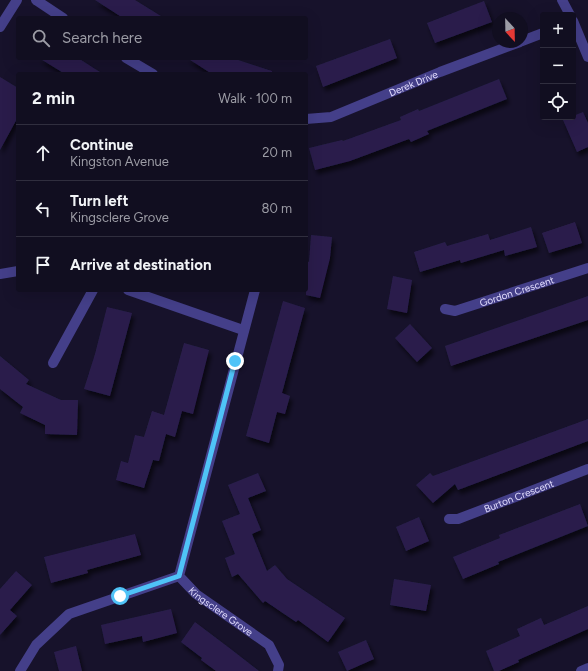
<!DOCTYPE html>
<meta charset="utf-8">
<style>
:root{--surface:#110e20;--page:#1a1729;--text:#f1f3f6;--muted:#9c9ca5;--line:#302e3e}
body{margin:0;font-family:Figtree,sans-serif;background:var(--page);color:var(--text)}
.controls{position:absolute;right:12px;top:12px;display:grid;overflow:hidden;border-radius:4px;box-shadow:0 4px 16px #0002}
.controls button{width:36px;height:36px;display:grid;place-items:center;padding:0;border:0;border-bottom:1px solid var(--line);background:var(--surface);color:var(--text);font:20px sans-serif}
.compass{position:absolute;left:492px;top:12px;width:36px;height:36px;border-radius:50%;background:var(--surface);box-shadow:0 4px 16px #0002;rotate:158deg}
.stop{position:absolute;width:12px;height:12px;margin:-9px;border:3px solid #4fc3f7;border-radius:50%;background:#fff}
.stop.end{background:#4fc3f7;border-color:#fff;box-shadow:0 1px 4px #0008}
.list{margin:0;padding:0;list-style:none}
h2{display:flex;justify-content:space-between;align-items:center;height:52px;margin:0;padding:0 16px;font-size:17px}
h2 small{font-size:13px;font-weight:400;color:var(--muted)}
.list li{display:grid;grid-template-columns:26px 1fr auto;gap:12px;align-items:center;box-sizing:border-box;height:56px;padding:0 16px;border-top:1px solid var(--line)}
.list b{display:block;font-size:15px;white-space:nowrap}
.list p{margin:0;font-size:13px;white-space:nowrap;color:var(--muted)}
.list em{font-size:13px;font-style:normal;color:var(--muted)}
.icon{flex:none;width:22px;height:22px;fill:none;stroke:currentColor;stroke-width:2;stroke-linecap:round;stroke-linejoin:round}
.map{position:relative;flex:none;width:588px;height:671px;overflow:hidden}
.search{position:absolute;background:var(--surface);box-shadow:0 4px 16px #0002;left:16px;top:16px;width:292px;height:44px;display:flex;align-items:center;gap:10px;box-sizing:border-box;padding:0 14px;border-radius:4px;color:var(--muted);font-size:15px}
.panel{position:absolute;background:var(--surface);box-shadow:0 4px 16px #0002;left:16px;top:72px;width:292px;height:220px;border-radius:4px}
.map>svg:first-child{display:block}
.building{fill:#291f4c;filter:url(#shadow)}
.lines{fill:none;stroke-linecap:round;stroke-linejoin:round}
.minor{stroke:#443f89;stroke-width:10}
.route{stroke:#4fc3f7;stroke-width:5}
.labels{text-anchor:middle;dominant-baseline:central;stroke-width:3;stroke-linejoin:round;paint-order:stroke}
.street-label{font-size:10px;fill:#e2ddfe;stroke:#17122b}
</style>
<div class="map">
<svg width="588" height="671" viewBox="0 0 588 671">
<defs>
<filter id="shadow"><feDropShadow dx="2.5" dy="4.5" stdDeviation="2" flood-color="#0009"/></filter>
</defs>
<rect width="100%" height="100%" fill="#17122b"/>
<!-- building -->
<g class="building">
<path d="M95 0H135L164 18H123Z"/>
<path d="M484 1 492 22 435 43 427 23Z"/>
<path d="M390 39 397 58 323 87 316 66Z"/>
<path d="M39 58H78L103 74H65Z"/>
<path d="M187 58H232L272 71V74H212Z"/>
<path d="M0 77 18 88V117L0 150Z"/>
<path d="M499 79 507 99 427 131 429 134 411 142 409 139 350 161 315 170 309 148 342 140 343 141 401 120 400 117 418 109 419 111Z"/>
<path d="M583 112 588 123V147L577 152 563 120Z"/>
<path d="M575 222 582 243 549 253 542 233Z"/>
<path d="M531 227 537 247 505 256 504 250 461 263 460 260 420 272 414 252 445 242 447 246 488 234 490 240Z"/>
<path d="M311 235 332 237 330 258 320 298 306 295V261L309 262Z"/>
<path d="M393 276 412 280 407 313 387 309Z"/>
<path d="M588 296V320L451 366 445 346Z"/>
<path d="M283 301 305 308 282 393 290 396 285 414 277 412 269 443 246 436Z"/>
<path d="M107 307 132 313 110 396 84 389 95 354Z"/>
<path d="M410 324 432 348 417 362 395 338Z"/>
<path d="M184 343 209 350 193 414 182 411 175 437 166 434 159 461 153 460 144 488 116 480 121 461 128 463 135 435 144 437 152 411 164 415Z"/>
<path d="M0 356 29 380 26 384 61 400H78L77 435 45 434V425L20 413 23 407 0 389Z"/>
<path d="M588 419V441L458 490 455 484 433 503 416 485 430 473 433 476Z"/>
<path d="M258 473 266 491 248 498 261 530 252 534 267 571 275 565 287 579 345 618 328 642 298 620 296 622 265 601 263 603 238 574 232 577 225 558 235 554 222 521 240 514 228 485Z"/>
<path d="M580 504 588 526 498 562 499 564 463 579 453 557 500 538 499 535Z"/>
<path d="M419 517 429 541 406 551 396 527Z"/>
<path d="M135 534 141 555 87 570 88 573 51 583 44 557Z"/>
<path d="M16 571 32 585 10 610 17 616 0 635V589Z"/>
<path d="M394 579 431 585 426 611 390 605Z"/>
<path d="M588 606V629L518 660 519 662 499 671H494L486 651 520 636 517 629 541 618 544 625Z"/>
<path d="M171 609 177 633 143 642 142 636 105 644 101 625Z"/>
<path d="M195 622 232 650 259 671H216L201 660 202 658 181 642Z"/>
<path d="M366 640 374 659 347 671 338 652Z"/>
<path d="M76 646 82 671H59L54 652Z"/>
</g>
<g class="lines">
<!-- minor -->
<g class="minor">
<path d="M36 0 63 18"/>
<path d="M562 0 570 15"/>
<path d="M573 21 588 57"/>
<path d="M0 27 17 0"/>
<path d="M522 41 543 33"/>
<path d="M126 58 153 74"/>
<path id="s1" d="M306 119 331 117 440 72 520 42"/>
<path d="M0 274 18 271"/>
<path d="M128 290 243 330"/>
<path id="s2" d="M255 290 179 576 196 594 269 645 279 665 278 671"/>
<path id="s3" d="M445 309 455 311 588 268"/>
<path d="M53 363 93 290"/>
<path id="s4" d="M449 519H458L588 469"/>
<path d="M20 671 36 645 69 614 179 576"/>
<path d="M581 671 588 668"/>
</g>
</g>
<g class="lines">
<!-- route -->
<path class="route" d="M120 596 179 576 235 361"/>
</g>
<g class="labels">
<!-- street labels -->
<g class="street-label">
<text stroke="none"><textPath href="#s1" startOffset="114">Derek Drive</textPath></text>
<text stroke="none"><textPath href="#s3" startOffset="75">Gordon Crescent</textPath></text>
<text stroke="none"><textPath href="#s4" startOffset="74">Burton Crescent</textPath></text>
<text stroke="none"><textPath href="#s2" startOffset="351">Kingsclere Grove</textPath></text>
</g>
</g>
</svg>
<div class="controls">
<button>+</button>
<button>−</button>
<button><svg class="icon" aria-label="locate" viewBox="0 0 24 24"><circle cx="12" cy="12" r="6"/><path d="M12 2v4M12 18v4M2 12h4M18 12h4"/></svg></button>
</div>
<svg class="compass" viewBox="-18 -18 36 36"><path d="M0-13l5 13h-10z" fill="#e53935"/><path d="M0 13l5-13h-10z" fill="#9c9ca5"/></svg>
<div class="stop" style="left:120px;top:596px"></div>
<div class="stop end" style="left:235px;top:361px"></div>
<div class="search"><svg class="icon" aria-label="search" viewBox="0 0 24 24"><circle cx="10" cy="10" r="6"/><path d="M15 15l6 6"/></svg>Search here</div>
<section class="panel">
<h2>2 min<small>Walk · 100 m</small></h2>
<ul class="list">
<li><svg class="icon" aria-label="ahead" viewBox="0 0 24 24"><path d="M12 20V5M6 11l6-6 6 6"/></svg><div><b>Continue</b><p>Kingston Avenue</p></div><em>20 m</em></li>
<li><svg class="icon" aria-label="left" viewBox="0 0 24 24"><path d="M17 20v-9H6M10 6l-5 5 5 5"/></svg><div><b>Turn left</b><p>Kingsclere Grove</p></div><em>80 m</em></li>
<li><svg class="icon" aria-label="arrive" viewBox="0 0 24 24"><path d="M6 21V4h12l-3 4 3 4H6"/></svg><div><b>Arrive at destination</b></div></li>
</ul>
</section>
</div>
